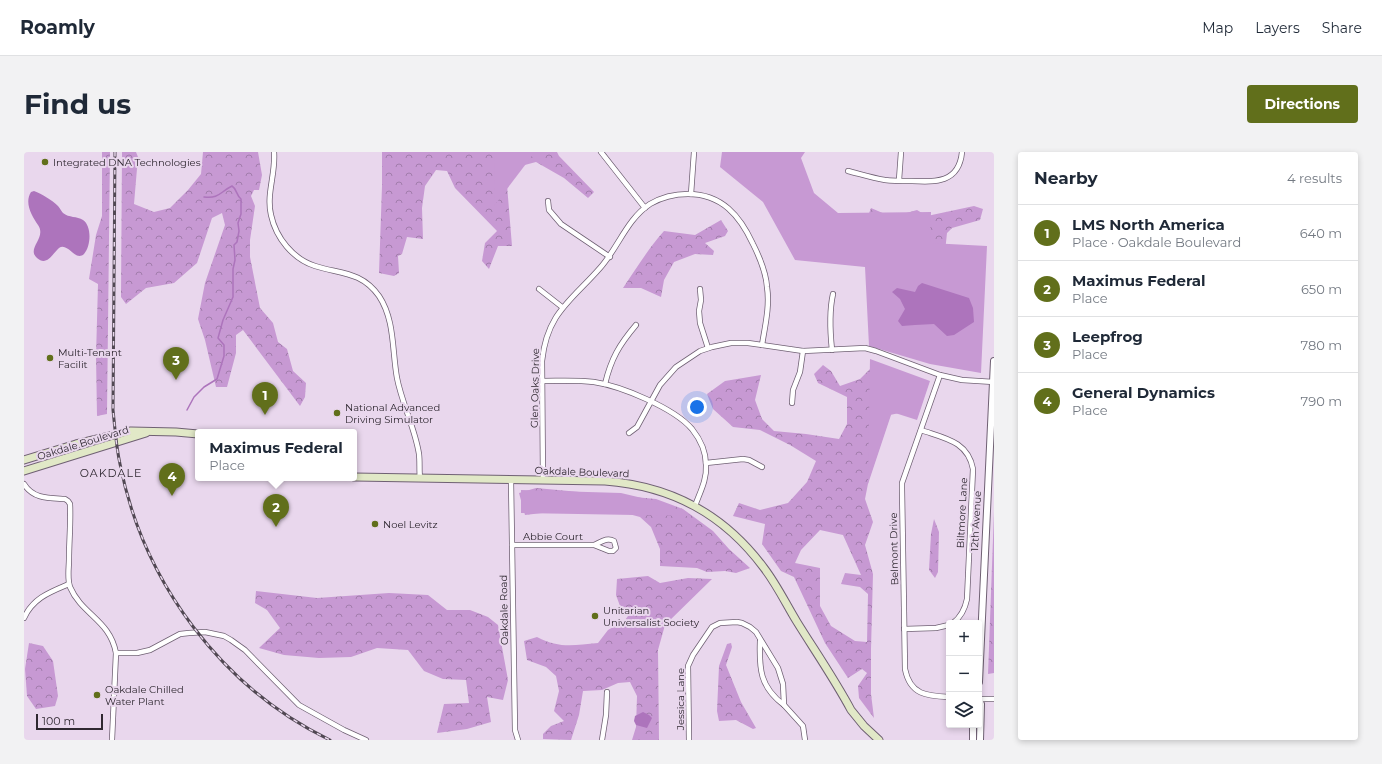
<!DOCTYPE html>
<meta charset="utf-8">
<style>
:root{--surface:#fff;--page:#f2f2f3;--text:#1f2937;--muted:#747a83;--line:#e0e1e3;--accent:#616f1b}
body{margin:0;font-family:Montserrat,sans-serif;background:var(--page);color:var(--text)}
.controls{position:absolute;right:12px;bottom:12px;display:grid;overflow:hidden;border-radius:4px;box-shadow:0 2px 6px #0003}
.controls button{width:36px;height:36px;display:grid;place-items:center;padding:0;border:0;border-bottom:1px solid var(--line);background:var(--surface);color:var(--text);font:20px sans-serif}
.scale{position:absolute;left:12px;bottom:10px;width:67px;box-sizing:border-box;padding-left:4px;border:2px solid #2f2831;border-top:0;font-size:11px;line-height:14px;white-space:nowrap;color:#2f2831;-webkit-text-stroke:3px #e9d7ed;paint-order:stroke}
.you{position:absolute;left:673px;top:255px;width:14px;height:14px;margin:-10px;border:3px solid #fff;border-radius:50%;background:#1a73e8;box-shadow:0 0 0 6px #1a73e833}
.badge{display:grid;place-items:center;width:26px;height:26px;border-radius:50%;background:var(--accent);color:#fff;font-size:13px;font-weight:700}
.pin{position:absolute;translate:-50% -33px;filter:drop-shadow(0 1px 2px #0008)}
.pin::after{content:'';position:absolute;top:21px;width:14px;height:12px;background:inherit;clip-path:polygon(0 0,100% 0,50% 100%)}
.popup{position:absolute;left:171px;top:277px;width:162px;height:52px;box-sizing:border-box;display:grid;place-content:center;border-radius:4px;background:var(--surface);filter:drop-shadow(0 1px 3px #0005);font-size:13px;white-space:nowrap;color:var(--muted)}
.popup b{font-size:15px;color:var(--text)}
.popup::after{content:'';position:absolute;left:50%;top:100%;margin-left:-8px;border:8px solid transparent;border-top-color:var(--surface)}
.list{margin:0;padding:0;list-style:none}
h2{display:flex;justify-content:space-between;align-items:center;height:52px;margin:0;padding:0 16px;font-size:17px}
h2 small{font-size:13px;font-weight:400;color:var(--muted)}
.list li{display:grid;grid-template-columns:26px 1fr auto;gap:12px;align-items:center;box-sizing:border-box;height:56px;padding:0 16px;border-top:1px solid var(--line)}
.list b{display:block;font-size:15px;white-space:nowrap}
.list p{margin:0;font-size:13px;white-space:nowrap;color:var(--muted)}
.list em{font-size:13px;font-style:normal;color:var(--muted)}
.icon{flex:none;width:22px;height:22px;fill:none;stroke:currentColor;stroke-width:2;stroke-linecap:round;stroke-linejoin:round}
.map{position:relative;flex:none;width:970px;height:588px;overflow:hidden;border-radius:4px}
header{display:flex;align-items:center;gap:24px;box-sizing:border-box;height:56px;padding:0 20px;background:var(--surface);border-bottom:1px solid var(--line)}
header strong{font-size:19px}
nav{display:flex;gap:22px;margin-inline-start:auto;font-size:14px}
.intro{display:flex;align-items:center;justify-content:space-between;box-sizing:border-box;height:96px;padding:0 24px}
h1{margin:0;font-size:28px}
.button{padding:10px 18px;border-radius:4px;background:var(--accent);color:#fff;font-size:14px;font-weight:700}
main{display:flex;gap:24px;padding:0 24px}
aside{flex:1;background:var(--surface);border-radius:4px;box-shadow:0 2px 6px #0003}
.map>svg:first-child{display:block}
.forest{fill:url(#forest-crowns);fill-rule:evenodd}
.park{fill:#c799d3}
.water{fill:#ad74bc}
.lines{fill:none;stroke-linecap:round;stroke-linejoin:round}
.stream{stroke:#ad74bc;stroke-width:1.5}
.minor-casing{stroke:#6f6073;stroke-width:6}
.tertiary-casing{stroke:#6f6073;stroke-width:8}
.secondary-casing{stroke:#6f6073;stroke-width:9}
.minor{stroke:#fff;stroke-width:4.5}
.tertiary{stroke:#fff;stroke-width:6}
.secondary{stroke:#e1e8c7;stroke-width:7}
.rail-casing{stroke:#514853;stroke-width:3}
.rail{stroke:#e9d7ed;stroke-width:1.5;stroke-dasharray:4.5;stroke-linecap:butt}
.poi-dot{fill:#616f1b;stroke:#e9d7ed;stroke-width:1.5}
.labels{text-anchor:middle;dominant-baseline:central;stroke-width:4;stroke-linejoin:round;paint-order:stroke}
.poi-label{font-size:10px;fill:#2f2831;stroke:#e9d7ed;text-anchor:start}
.street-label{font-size:10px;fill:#2f2831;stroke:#e9d7ed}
.neighbourhood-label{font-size:11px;letter-spacing:1px;fill:#2f2831;stroke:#e9d7ed}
</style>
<header>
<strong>Roamly</strong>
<nav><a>Map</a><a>Layers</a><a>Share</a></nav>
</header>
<div class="intro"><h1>Find us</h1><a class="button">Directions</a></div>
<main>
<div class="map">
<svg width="970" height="588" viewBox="0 0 970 588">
<defs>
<pattern id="forest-crowns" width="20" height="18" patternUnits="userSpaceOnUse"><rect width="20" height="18" fill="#c799d3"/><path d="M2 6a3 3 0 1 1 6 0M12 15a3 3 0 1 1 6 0" fill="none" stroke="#a27dac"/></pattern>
</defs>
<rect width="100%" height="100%" fill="#e9d7ed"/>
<!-- forest -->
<g class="forest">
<path d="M78 0H86L83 262 73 264 72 204 74 132 65 127 72 83 78 64Z"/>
<path d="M98 0H112L114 5 110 52 130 60 146 56 164 38 177 22 179 0H234L238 23 235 38H230L227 44 231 54 226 88V105L236 156 249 171 254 190 263 197 269 219 282 231 281 245 276 254 219 178 212 183V201L203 235H192L181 188 174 167 181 131 201 73 198 61 188 66 173 111 150 131 122 136 102 152 97 145Z"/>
<path d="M358 0H533L535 4 570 40 564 46 540 26 512 10 497 14 483 33 488 94H474L465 117 458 109 461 91 473 79 431 36 423 19 412 18 401 34 398 56 399 87 383 85 378 102 374 104 375 121 370 124 355 121 358 34Z"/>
<path d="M950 54 959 57 956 68 928 76 923 81 921 100 959 124 841 72 847 56 868 65 893 58 903 64Z"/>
<path d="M697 68 704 79 701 84 681 91 690 99 689 103 671 102 650 110 640 128 637 145 617 136H599C612 117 624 97 640 79L671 83Z"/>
<path d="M799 213 807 219 816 234 836 227 849 214 890 258 861 264 852 291 841 347 849 370 841 393 849 422 847 497V542L850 566 835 546 834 534 843 521 838 517 824 526 801 491 770 425 757 419 738 392 741 372 709 364 715 351 736 358 764 351 783 330 792 309 766 293 736 278 709 275 689 257 683 242 701 229 737 223 731 248 738 267 750 279 782 282 815 287 823 272V245L794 231 790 222ZM796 378 819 383 837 423 821 421 817 432 836 435 844 442 843 490 831 489 807 474 796 454V416L771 411 777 398Z"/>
<path d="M512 336 632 347 659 357 689 379 705 397 726 416 712 421 701 419 683 420 673 416 636 414V397L627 375 616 365 590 358H544L501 363 495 341Z"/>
<path d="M970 360V521L964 522Z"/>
<path d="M910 367 915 380 914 420 911 426 905 418 907 382Z"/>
<path d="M624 424 636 431 664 426 688 427 641 473 634 498 635 588H608L612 575 613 544 606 530 594 531 578 538 559 539 555 563 547 588 519 587V582L527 574 540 569 530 559 535 539 532 524 522 515 503 508 500 489 513 485C536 497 550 493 574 491L584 478 601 468 607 460 596 454 592 443 593 427Z"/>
<path d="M232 439 293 446 365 441 404 443 423 458H446L464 465 474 473 484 528 479 548 463 545 467 570 443 577 413 581 420 552 445 551 442 528 419 527 400 519 384 498 353 496 327 505 295 506 260 503 235 496 256 476 243 458 231 451Z"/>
<path d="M5 491 19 494 29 509 34 544 31 554 12 557 3 544 1 517Z"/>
<path d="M707 491 708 495 702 513 717 550 732 576 729 577 712 568 695 569 693 559 695 514 703 492Z"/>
</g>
<!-- park -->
<g class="park">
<path d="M471 0H511L470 54Z"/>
<path d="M698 0H781L777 6 790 41 814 61 907 60 906 91 963 94 957 221 906 212 845 194 841 115 771 108 739 50 696 15Z"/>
<path d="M846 207 906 229 893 268 868 260 844 332Z"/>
<path d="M497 338 597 341 639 351 668 364 497 361Z"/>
</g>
<!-- water -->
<g class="water">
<path d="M10 39C18 42 28 48 34 54 36 56 37 59 39 61 45 66 53 64 59 68 68 74 67 94 60 102 51 110 44 90 35 96 29 101 23 115 13 106 2 96 23 86 14 73 8 64 0 51 7 40Z"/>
<path d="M898 131 945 146 949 156 950 170 930 183 923 184 910 172 891 173 878 174 874 169 881 157 876 147 868 140 873 136 891 140 894 134Z"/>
<path d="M619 560 625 563 628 566 623 576 612 573 610 569 611 564Z"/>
</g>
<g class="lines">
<!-- stream -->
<path class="stream" d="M163 258 170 245 180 235 193 227 200 204V193L194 186 199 168 209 145V117L211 108 210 93 213 90 215 79 214 71 217 62V47C212 43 213 37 208 34 196 40 195 47 180 45"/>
<!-- minor casing -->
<g class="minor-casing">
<g id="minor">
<path d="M250 0C252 21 242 42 247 63 252 86 269 107 291 114 316 122 337 119 355 144 371 168 368 199 373 226 378 252 391 276 395 302 396 310 395 318 396 326"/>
<path d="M577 0 621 56"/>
<path d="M824 19C836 22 849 26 861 28 869 29 878 29 886 29 910 30 935 32 938 0"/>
<path d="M875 28 877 0"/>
<path d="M667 42 670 0"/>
<path d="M524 49 525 58 537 72 586 105"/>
<path d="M515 137 538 155"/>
<path d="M676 137 677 148 675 159 676 171 684 196"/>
<path d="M808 198C806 179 805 160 809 142"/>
<path d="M916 223 878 331V337L881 517C886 543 903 544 925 545"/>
<path d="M518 229C536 229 553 228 570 230 597 234 650 256 668 277 676 287 682 300 682 313 683 328 676 340 671 354"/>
<path d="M581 232C587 207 595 193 612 173"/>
<path d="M768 251 769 238 776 220 779 199"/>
<path d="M897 278C920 286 944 289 949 317L943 447C941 457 937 465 929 471"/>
<path d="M605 281 613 275 636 233 652 215 676 199 688 195 707 191H724L779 199 841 196 852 199 916 223 938 228 970 230"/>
<path d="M682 311 719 307 725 308 738 315"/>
<path d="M487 328 491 578 494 588"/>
<path d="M519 328 518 209C523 161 547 149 576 116 594 96 603 67 626 52 638 45 651 42 664 42 698 42 716 64 729 92 736 106 742 120 743 135 746 154 741 174 738 193"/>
<path d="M0 332C9 347 25 346 41 347L44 349 46 352C47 370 45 389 45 407 45 416 43 426 46 435 58 463 86 468 92 501L88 588"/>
<path d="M488 393H570L585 399H589L592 396 590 389C583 385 577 390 570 393"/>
<path d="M0 466C9 446 26 440 45 432"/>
<path d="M880 477 912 476 925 473"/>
<path d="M736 489C735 517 736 535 760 553"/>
<path d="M92 501H113L126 498 156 482 165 481 181 480 200 484 207 488 221 498 275 553 320 578 342 588"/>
<path d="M955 547H970"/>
<path d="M578 588 582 563 583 540"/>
<path d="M665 588 664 514 669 503 688 475 696 471 713 470 718 471 726 475 732 480 754 516 759 532 760 553 779 574 781 588"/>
</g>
</g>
<!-- tertiary casing -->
<g class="tertiary-casing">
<g id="tertiary">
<path d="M955 530 970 209"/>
<path d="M955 548 957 552 956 588"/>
<path d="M949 588V573"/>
</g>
</g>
<!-- secondary casing -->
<g class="secondary-casing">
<g id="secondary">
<path d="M0 308 52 292 107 279 152 280 174 282"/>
<path d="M0 319 122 281"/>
<path d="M330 325 581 329C648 334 700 362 740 416 753 433 762 452 773 470 791 499 811 528 827 558L840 574 855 588"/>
</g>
</g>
<!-- minor -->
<use href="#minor" class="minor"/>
<!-- tertiary -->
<use href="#tertiary" class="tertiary"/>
<!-- secondary -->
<use href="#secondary" class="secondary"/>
<!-- rail casing -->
<g class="rail-casing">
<path id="rail" d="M91 0 89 258C91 276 92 294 96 312 119 430 198 536 306 588"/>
</g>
<!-- rail -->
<use href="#rail" class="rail"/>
</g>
<!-- markers -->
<g class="poi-dot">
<circle cx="21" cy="10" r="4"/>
<circle cx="26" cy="206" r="4"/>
<circle cx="313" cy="261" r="4"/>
<circle cx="351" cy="372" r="4"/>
<circle cx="571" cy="464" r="4"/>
<circle cx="73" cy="543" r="4"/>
</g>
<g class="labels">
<!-- poi labels -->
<g class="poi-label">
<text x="29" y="10">Integrated DNA Technologies</text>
<text x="34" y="200">Multi-Tenant<tspan x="34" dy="12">Facilit</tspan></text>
<text x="321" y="255">National Advanced<tspan x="321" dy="12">Driving Simulator</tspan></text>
<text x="359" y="372">Noel Levitz</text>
<text x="579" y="458">Unitarian<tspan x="579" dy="12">Universalist Society</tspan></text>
<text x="81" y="537">Oakdale Chilled<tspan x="81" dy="12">Water Plant</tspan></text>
</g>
<!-- street labels -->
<g class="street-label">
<text transform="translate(511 236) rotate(-89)">Glen Oaks Drive</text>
<text transform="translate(59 291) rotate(-17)">Oakdale Boulevard</text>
<text transform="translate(558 320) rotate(2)">Oakdale Boulevard</text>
<text transform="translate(938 361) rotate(-87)">Biltmore Lane</text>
<text transform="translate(952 369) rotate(-87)">12th Avenue</text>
<text x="529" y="384">Abbie Court</text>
<text transform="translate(870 397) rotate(-91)">Belmont Drive</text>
<text transform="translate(480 458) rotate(-91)">Oakdale Road</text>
<text transform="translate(656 547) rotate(-90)">Jessica Lane</text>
</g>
<!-- neighbourhood labels -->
<g class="neighbourhood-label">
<text x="87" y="321">OAKDALE</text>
</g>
</g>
</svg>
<div class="controls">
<button>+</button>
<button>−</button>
<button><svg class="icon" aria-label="layers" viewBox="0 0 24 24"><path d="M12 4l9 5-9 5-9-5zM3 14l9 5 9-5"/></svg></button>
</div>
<div class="scale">100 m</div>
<div class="you"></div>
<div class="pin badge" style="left:241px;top:263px">1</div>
<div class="pin badge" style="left:252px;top:375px">2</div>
<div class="popup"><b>Maximus Federal</b>Place</div>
<div class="pin badge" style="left:152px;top:228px">3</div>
<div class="pin badge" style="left:148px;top:344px">4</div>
</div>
<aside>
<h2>Nearby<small>4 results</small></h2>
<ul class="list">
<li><span class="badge">1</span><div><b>LMS North America</b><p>Place · Oakdale Boulevard</p></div><em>640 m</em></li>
<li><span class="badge">2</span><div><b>Maximus Federal</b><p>Place</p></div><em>650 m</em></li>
<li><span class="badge">3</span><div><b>Leepfrog</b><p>Place</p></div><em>780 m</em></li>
<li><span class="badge">4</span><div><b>General Dynamics</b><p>Place</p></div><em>790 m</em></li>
</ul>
</aside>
</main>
